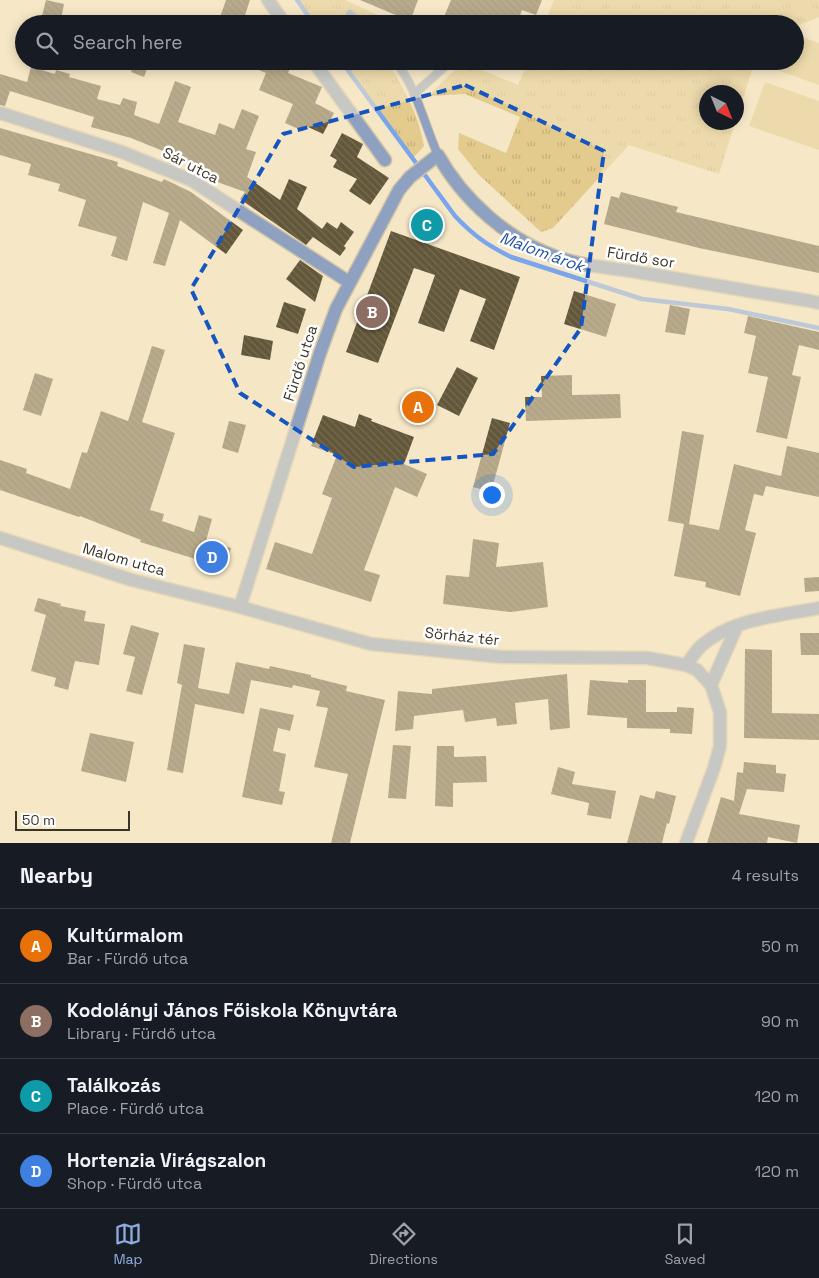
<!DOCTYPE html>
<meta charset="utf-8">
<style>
:root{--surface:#171b24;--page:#20242c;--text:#f1f3f6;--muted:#9ea1a6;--line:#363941;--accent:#8eacde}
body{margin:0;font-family:"Space Grotesk",sans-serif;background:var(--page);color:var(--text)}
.compass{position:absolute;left:699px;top:85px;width:45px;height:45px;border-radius:50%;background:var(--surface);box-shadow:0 2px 12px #0003;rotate:137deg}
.scale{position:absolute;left:15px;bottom:12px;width:115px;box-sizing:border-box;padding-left:5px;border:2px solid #3b3528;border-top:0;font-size:14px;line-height:18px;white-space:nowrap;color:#3b3528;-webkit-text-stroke:4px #fff;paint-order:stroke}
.you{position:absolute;left:491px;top:494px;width:18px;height:18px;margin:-12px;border:4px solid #fff;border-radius:50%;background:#1a73e8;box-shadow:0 0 0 8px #1a73e833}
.badge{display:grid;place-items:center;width:32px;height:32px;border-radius:50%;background:var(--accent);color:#fff;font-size:16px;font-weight:700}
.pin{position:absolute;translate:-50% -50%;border:2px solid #fff;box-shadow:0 1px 5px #0006}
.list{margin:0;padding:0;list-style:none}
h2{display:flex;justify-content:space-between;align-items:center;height:65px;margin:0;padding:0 20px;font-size:21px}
h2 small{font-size:16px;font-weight:400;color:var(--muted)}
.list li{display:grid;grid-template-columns:32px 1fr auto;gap:15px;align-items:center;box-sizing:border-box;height:75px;padding:0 20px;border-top:1px solid var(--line)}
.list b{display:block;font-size:19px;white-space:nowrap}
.list p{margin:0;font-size:16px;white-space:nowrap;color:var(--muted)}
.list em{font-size:16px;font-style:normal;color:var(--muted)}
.icon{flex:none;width:28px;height:28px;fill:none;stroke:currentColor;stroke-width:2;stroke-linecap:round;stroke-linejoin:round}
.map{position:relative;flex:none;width:819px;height:843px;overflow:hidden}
.search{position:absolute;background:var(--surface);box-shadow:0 2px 12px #0003;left:15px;right:15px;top:15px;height:55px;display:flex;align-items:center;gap:12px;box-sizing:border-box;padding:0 18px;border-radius:28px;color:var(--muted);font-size:19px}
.sheet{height:365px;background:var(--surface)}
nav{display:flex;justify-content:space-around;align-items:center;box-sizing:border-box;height:70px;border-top:1px solid var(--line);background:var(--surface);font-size:14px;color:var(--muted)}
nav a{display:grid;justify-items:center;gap:2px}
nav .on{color:var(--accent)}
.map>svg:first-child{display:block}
.grass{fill:url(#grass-tufts)}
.garden{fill:#e3ca8d}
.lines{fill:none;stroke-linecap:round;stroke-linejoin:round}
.stream{stroke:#7aa4eb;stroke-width:4.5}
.building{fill:url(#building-back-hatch)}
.lane-casing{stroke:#d0c3a6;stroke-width:10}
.street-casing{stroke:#d0c3a6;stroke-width:15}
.lane{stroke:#8ea1c0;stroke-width:8}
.street{stroke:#8ea1c0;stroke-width:12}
.marked{fill:none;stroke:#1455c1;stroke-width:4;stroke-dasharray:10 6;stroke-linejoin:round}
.labels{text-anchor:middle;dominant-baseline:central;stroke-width:5;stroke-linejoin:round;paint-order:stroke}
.street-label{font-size:15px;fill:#3b3528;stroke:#fff}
.water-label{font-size:16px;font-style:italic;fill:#2051a3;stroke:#fff}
</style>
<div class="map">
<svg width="819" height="843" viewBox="0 0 819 843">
<defs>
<pattern id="grass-tufts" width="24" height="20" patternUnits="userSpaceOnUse" patternTransform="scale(1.25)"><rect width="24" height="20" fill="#e3ca8d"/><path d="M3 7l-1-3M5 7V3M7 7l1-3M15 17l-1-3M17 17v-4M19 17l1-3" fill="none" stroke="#c4ae7a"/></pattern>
<pattern id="building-back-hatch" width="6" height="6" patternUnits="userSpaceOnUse" patternTransform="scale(1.25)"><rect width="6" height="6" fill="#63573a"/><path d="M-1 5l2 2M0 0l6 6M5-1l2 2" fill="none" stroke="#766c54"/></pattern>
</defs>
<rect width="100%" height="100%" fill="#f5e7c6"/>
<!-- grass -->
<g class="grass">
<path d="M298 0H345L397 24H315Z"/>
<path d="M554 0H819V17L795 27V24H544Z"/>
<path d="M342 61H391L390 65C405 91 419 116 424 146L413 158Z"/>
<path d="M528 61H755L737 117 736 92H706V122L735 123 719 174 629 145 553 228 541 232 479 175 458 149 459 133 506 153 520 117 465 94 428 96 463 62 518 85Z"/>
</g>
<!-- garden -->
<g class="garden">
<path d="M795 35 819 43V85L771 68 774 61H795Z"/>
<path d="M765 82 819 101V150L749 126Z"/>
</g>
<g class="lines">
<!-- stream -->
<g class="stream">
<path d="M297 0 314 24"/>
<path d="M341 61 455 216C474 236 487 245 511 257L642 299 728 309 819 328"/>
</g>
</g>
<!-- building -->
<g class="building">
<path d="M46 0 64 4 60 24H40Z"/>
<path d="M226 0H250L242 24H229L219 20Z"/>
<path d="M360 0H418L410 21Z"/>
<path d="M451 0H542L536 15 522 10 517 24H441Z"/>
<path d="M135 61H150L144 77 131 72Z"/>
<path d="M237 61H293L288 73 322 87 315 103 334 113 323 134 306 126 303 131 285 123 293 104 259 90 266 73Z"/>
<path d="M31 67 55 74 56 70 70 74 69 77 101 86 97 99 120 105 123 98 137 102 134 115 159 124 175 81 191 87 178 122 215 135 219 123 234 129 242 109 259 116 246 149 256 152 247 177 280 200 289 179 307 187 297 209 322 229 327 222 337 229 341 222 354 232 344 246 346 248 340 256 313 237 306 245 240 199 245 192 209 179 201 172 203 167 185 160 170 150 168 153 131 138 91 127 94 117 10 91 5 106 0 105V74L27 82Z"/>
<path d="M0 128 118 162 117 166 162 182 164 179 191 192 243 230 226 254 180 220 165 266 153 263 169 213 143 202 127 261 111 256 117 237 78 226 86 200 58 191 60 184 28 175 31 164 0 155Z"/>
<path d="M342 133 363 144 357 157 389 178 370 205 349 191 357 179 333 167 337 160 330 156Z"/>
<path d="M621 192 678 207 676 212 819 246V273L699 248 604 224 611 196 619 198Z"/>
<path d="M391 231 520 277 494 350 470 341 486 299 460 289 444 332 418 323 435 275 414 268 378 363 346 352Z"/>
<path d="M300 260 323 276 315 302 286 279Z"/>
<path d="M574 291 616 304 606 337 564 324Z"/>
<path d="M284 302 306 309 298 334 276 327Z"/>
<path d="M670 305 690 309 685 335 665 332Z"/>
<path d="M748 316 819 332V350L799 345 792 375 801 377 787 439 756 432 768 377 748 373 756 336 744 333Z"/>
<path d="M244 335 273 341 270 360 241 355Z"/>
<path d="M152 346 165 350 142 422 175 433 150 510 164 514 162 521 194 532 199 515 212 519 206 541 231 548 225 568 140 542 141 540 80 516 79 517 0 490V460L27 469 26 473 70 489 82 452 87 453 101 411 128 421Z"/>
<path d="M457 367 478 378 459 416 437 405Z"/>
<path d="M35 373 53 379 41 416 23 410Z"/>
<path d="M572 375V395L620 394 621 418 526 421 525 397H542L541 376Z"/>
<path d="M359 414 372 419 371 421 414 437 404 464 427 474 417 497 395 487 364 570 380 575 371 602 266 569 275 542 312 554 332 498 322 494 337 455 311 446 323 415 355 427Z"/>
<path d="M492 418 510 423 491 492 473 487Z"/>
<path d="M229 421 246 425 238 453 222 448Z"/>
<path d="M682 431 704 435 689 524 719 530 734 464 781 476 787 446 819 453V497L766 486 763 496 754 494 745 530 756 533 740 596 705 587 706 582 674 576 684 524 668 521Z"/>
<path d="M473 539 499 543 496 567 543 562 548 607 511 612 443 604 446 575 469 577Z"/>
<path d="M819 577V591L805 592 804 578Z"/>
<path d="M38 598 61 604 60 606 86 611 84 621 105 624 99 665 75 661 68 690 54 686 56 678 31 671 46 615 34 611Z"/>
<path d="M131 625 159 633 142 695 126 691 135 657 123 654Z"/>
<path d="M800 633H819V655H801Z"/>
<path d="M184 644 205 648 198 688 229 694 236 662 269 669 270 666 311 675V677L347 686 346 691 385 700 350 843H331L348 774 314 767 328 708 316 706 320 691 293 685 292 688 251 680 244 714 195 704 183 773 167 770 182 685 177 683Z"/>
<path d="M745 649 772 650V713L819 714V740L744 738Z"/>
<path d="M567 674 570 728 550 730 548 699 515 703 517 724 497 726 496 718 465 722 463 710 414 716 413 729 395 731 398 691 432 694V689Z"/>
<path d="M590 680 628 683V680H646V712H677V707L694 708 692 734 670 733V729L627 728V718L587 715Z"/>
<path d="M260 708 294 715 290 731 278 728 273 751 286 754 279 791 285 792 282 805 242 797Z"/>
<path d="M90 733 134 742 126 782 81 771Z"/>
<path d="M393 745 411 746 406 799 388 798Z"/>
<path d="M437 746H454V757L486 756 487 782 453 783V807L435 806Z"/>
<path d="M744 762 776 765V773L786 774 784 792 747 789 739 814 800 825 797 843 768 837 767 843H707L721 797 734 801 737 772 743 773Z"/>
<path d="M558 767 575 772 572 784 616 791 611 819 587 815 589 803 551 794Z"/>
<path d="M656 791 676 796 669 824 667 823 662 843H627L640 795 654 799Z"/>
</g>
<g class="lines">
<!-- lane casing -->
<g class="lane-casing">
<g id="lane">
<path d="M350 14 361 24"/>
<path d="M395 61C417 88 424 124 438 155"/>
<path d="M414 94 449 63"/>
</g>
</g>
<!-- street casing -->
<g class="street-casing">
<g id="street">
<path d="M268 0 285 24"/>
<path d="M313 61 385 160"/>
<path d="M0 113 122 152 191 180 349 282"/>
<path d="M0 538 132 580 240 607 371 644 502 657 648 658 686 665 697 670 711 685 720 712V746L714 768 686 843"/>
<path d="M240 607 320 353 336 309 399 190 410 177 438 155C463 200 509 241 557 257 585 267 614 268 643 273 680 279 718 286 755 292 777 296 798 298 819 303"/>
<path d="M686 665C691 659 695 652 701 646 732 618 780 616 819 608"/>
<path d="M711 685 737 626"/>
</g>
</g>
<!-- lane -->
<use href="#lane" class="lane"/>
<!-- street -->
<use href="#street" class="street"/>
</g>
<!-- marked area -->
<path d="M0 0H819V843H0ZM465 85 604 151 581 328 493 454 354 467 240 393 191 289 283 134Z" fill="#f5e7c6" fill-opacity=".55" fill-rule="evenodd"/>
<path class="marked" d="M465 85 604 151 581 328 493 454 354 467 240 393 191 289 283 134Z"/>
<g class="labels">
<!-- street labels -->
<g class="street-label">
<text transform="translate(191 165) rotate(27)">Sár utca</text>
<text transform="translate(641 257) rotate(9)">Fürdő sor</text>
<text transform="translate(300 363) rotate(-72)">Fürdő utca</text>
<text transform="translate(124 559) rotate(16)">Malom utca</text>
<text transform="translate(462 636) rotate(6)">Sörház tér</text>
</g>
<!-- water labels -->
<g class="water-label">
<text transform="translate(542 252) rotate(20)">Malom árok</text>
</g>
</g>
</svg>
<svg class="compass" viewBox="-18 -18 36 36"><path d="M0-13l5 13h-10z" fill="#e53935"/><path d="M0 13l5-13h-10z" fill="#9ea1a6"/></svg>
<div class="scale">50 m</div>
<div class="you"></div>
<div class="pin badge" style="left:418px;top:407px;background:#e8710a">A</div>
<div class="pin badge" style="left:372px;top:312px;background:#8d6e63">B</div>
<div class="pin badge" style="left:427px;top:225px;background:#0f9aa8">C</div>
<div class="pin badge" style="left:212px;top:557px;background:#3f7fe0">D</div>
<div class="search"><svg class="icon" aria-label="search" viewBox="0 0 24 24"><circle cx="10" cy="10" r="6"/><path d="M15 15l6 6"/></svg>Search here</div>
</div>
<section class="sheet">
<h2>Nearby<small>4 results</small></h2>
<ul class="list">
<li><span class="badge" style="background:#e8710a">A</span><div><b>Kultúrmalom</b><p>Bar · Fürdő utca</p></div><em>50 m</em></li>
<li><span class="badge" style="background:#8d6e63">B</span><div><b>Kodolányi János Főiskola Könyvtára</b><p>Library · Fürdő utca</p></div><em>90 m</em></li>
<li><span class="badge" style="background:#0f9aa8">C</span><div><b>Találkozás</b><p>Place · Fürdő utca</p></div><em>120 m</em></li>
<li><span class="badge" style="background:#3f7fe0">D</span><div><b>Hortenzia Virágszalon</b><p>Shop · Fürdő utca</p></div><em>120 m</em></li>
</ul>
</section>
<nav>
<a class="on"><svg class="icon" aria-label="map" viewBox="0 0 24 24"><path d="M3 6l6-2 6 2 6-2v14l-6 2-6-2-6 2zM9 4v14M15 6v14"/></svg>Map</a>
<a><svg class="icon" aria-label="directions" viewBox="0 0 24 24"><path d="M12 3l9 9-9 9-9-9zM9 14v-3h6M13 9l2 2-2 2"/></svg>Directions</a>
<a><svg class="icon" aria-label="saved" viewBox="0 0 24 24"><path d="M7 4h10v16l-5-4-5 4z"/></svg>Saved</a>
</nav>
